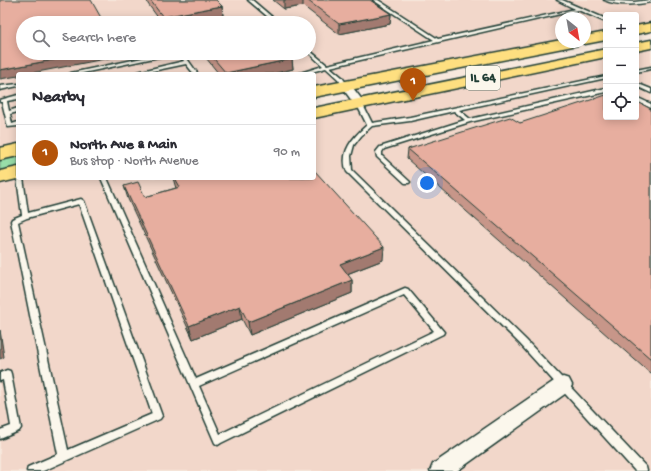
<!DOCTYPE html>
<meta charset="utf-8">
<style>
:root{--surface:#fff;--page:#f2f2f3;--text:#2b2b33;--muted:#7c7c81;--line:#e1e1e2;--accent:#b45309}
body{margin:0;font-family:"Gochi Hand",sans-serif;background:var(--page);color:var(--text)}
.controls{position:absolute;right:12px;top:12px;display:grid;overflow:hidden;border-radius:4px;box-shadow:0 2px 10px #0003}
.controls button{width:36px;height:36px;display:grid;place-items:center;padding:0;border:0;border-bottom:1px solid var(--line);background:var(--surface);color:var(--text);font:20px sans-serif}
.compass{position:absolute;left:555px;top:12px;width:36px;height:36px;border-radius:50%;background:var(--surface);box-shadow:0 2px 10px #0003;rotate:149deg}
.you{position:absolute;left:427px;top:183px;width:14px;height:14px;margin:-10px;border:3px solid #fff;border-radius:50%;background:#1a73e8;box-shadow:0 0 0 6px #1a73e833}
.badge{display:grid;place-items:center;width:26px;height:26px;border-radius:50%;background:var(--accent);color:#fff;font-size:13px;font-weight:700}
.pin{position:absolute;translate:-50% -33px;filter:drop-shadow(0 1px 2px #0008)}
.pin::after{content:'';position:absolute;top:21px;width:14px;height:12px;background:inherit;clip-path:polygon(0 0,100% 0,50% 100%)}
.list{margin:0;padding:0;list-style:none}
h2{display:flex;justify-content:space-between;align-items:center;height:52px;margin:0;padding:0 16px;font-size:17px}
h2 small{font-size:13px;font-weight:400;color:var(--muted)}
.list li{display:grid;grid-template-columns:26px 1fr auto;gap:12px;align-items:center;box-sizing:border-box;height:56px;padding:0 16px;border-top:1px solid var(--line)}
.list b{display:block;font-size:15px;white-space:nowrap}
.list p{margin:0;font-size:13px;white-space:nowrap;color:var(--muted)}
.list em{font-size:13px;font-style:normal;color:var(--muted)}
.icon{flex:none;width:22px;height:22px;fill:none;stroke:currentColor;stroke-width:2;stroke-linecap:round;stroke-linejoin:round}
.map{position:relative;flex:none;width:651px;height:471px;overflow:hidden}
.search{position:absolute;background:var(--surface);box-shadow:0 2px 10px #0003;left:16px;top:16px;width:300px;height:44px;display:flex;align-items:center;gap:10px;box-sizing:border-box;padding:0 14px;border-radius:22px;color:var(--muted);font-size:15px}
.panel{position:absolute;background:var(--surface);box-shadow:0 2px 10px #0003;left:16px;top:72px;width:300px;height:108px;border-radius:4px}
.map>svg:first-child{display:block}
.built{fill:#f2d7ca;fill-rule:evenodd}
.green{fill:#98dda9;stroke:#5c8d6e}
.lines{fill:none;stroke-linecap:round;stroke-linejoin:round}
.service-casing{stroke:#1f3d34;stroke-width:3}
.minor-casing{stroke:#1f3d34;stroke-width:3}
.primary-casing{stroke:#1f3d34;stroke-width:3}
.service{fill:#fbf7ec;fill-rule:evenodd}
.minor{fill:#fbf7ec;fill-rule:evenodd}
.primary{fill:#fedf80;fill-rule:evenodd}
.wall{fill:#c79689;stroke:#1f3d34}
.shaded-wall{fill:#a27a6f;stroke:#1f3d34}
.building{fill:#e7ae9f;stroke:#1f3d34}
.labels{text-anchor:middle;dominant-baseline:central;stroke-width:3;stroke-linejoin:round;paint-order:stroke}
.shield{fill:#fbf7ec;stroke:#61756b;stroke-width:1}
.shield-label{font-size:14px;font-weight:bold;fill:#1f3d34}
</style>
<div class="map">
<svg width="651" height="471" viewBox="0 0 651 471">
<rect width="100%" height="100%" fill="#f7e8dd"/>
<filter id="ink" filterUnits="userSpaceOnUse"><feTurbulence type="fractalNoise" baseFrequency=".025" numOctaves="2"/><feDisplacementMap in="SourceGraphic" scale="8" xChannelSelector="R" yChannelSelector="G"/><feConvolveMatrix kernelMatrix="1 2 1 2 8 2 1 2 1" color-interpolation-filters="sRGB"/></filter>
<g filter="url(#ink)">
<!-- built -->
<g class="built">
<path d="M0 0H651V24L636 26V15H606V32L585 36V18H561V40L314 87V74H18V146L0 150ZM23 23H309V53H23Z"/>
<path d="M651 48V471H0V184L27 178H314V117L606 57V117H636V51Z"/>
</g>
<!-- green -->
<path class="green" d="M18 156V167L0 171V159Z"/>
<g class="lines">
<!-- service casing -->
<g class="service-casing">
<g id="service">
<path d="M248 0H252L279 23H275Z"/>
<path d="M373 0H378L438 39 575 9 557 0H562L606 19V22L578 10 330 67 342 77 348 86 346 87H344L338 79 326 68 304 74H297L323 66 309 53V50L327 65 434 40Z"/>
<path d="M604 0 634 2 651 0V2C637 5 617 6 604 0Z"/>
<path d="M166 53H183L198 74H194L186 64 138 74H129L184 61 180 54H173L78 74H69L71 73Z"/>
<path d="M651 67V69L636 72V70Z"/>
<path d="M606 76V78L459 110 470 119 606 88V92L470 122 384 149 382 152V156L409 181 410 182 409 183H405L377 157 376 152 380 147 465 120 454 111 410 121 372 126 361 136 354 145 351 156 352 170 526 340 646 467 647 471H635L520 344 347 172C339 152 353 137 367 125L356 103 357 102 359 101 362 103 372 123 410 117Z"/>
<path d="M636 83 651 89V93L636 86Z"/>
<path d="M18 84V86L0 90V86Z"/>
<path d="M18 95V99L7 101 9 111 18 108V112L10 114 12 124 18 122V126L8 127 2 102H0V100Z"/>
<path d="M636 97 651 104V108L636 101Z"/>
<path d="M18 177V178H23L28 213 81 199 84 201 162 416 160 419 43 471H27L28 467 58 454 11 221 12 219 22 215 17 178ZM79 204 152 414 68 450 18 222 27 218Z"/>
<path d="M101 178H107L196 379 405 288 408 289 444 332 443 334 221 443 218 445 215 443ZM404 295 434 331 220 434 199 386Z"/>
<path d="M7 370 10 371 11 374 21 428 19 431 0 439V430L11 426 3 380 0 381V373Z"/>
</g>
</g>
<!-- minor casing -->
<g class="minor-casing">
<g id="minor">
<path d="M346 83 350 84 363 101 364 103 363 105H355L341 86Z"/>
<path d="M563 377 569 379 572 385 569 391 457 471H430L433 464 557 379Z"/>
</g>
</g>
<!-- primary casing -->
<g class="primary-casing">
<g id="primary">
<path d="M651 23V31L636 34V26Z"/>
<path d="M606 32V40L585 44 580 42 578 45 573 46 314 97V87L561 40V42H585V36Z"/>
<path d="M651 40V48L636 51V43Z"/>
<path d="M606 49V57L314 118V108Z"/>
<path d="M18 144V156L0 160V148Z"/>
<path d="M18 167V178H21L0 183V171Z"/>
</g>
</g>
<!-- service -->
<use href="#service" class="service"/>
<!-- minor -->
<use href="#minor" class="minor"/>
<!-- primary -->
<use href="#primary" class="primary"/>
</g>
<!-- wall -->
<g class="wall">
<path d="M147 0H216L222 6 223 16 183 23H162L148 4Z"/>
<path d="M273 0H370L391 14 390 24 339 34 303 6 284 9Z"/>
<path d="M202 53H286L292 59 293 69 272 74H219Z"/>
<path d="M651 109V374L407 159 408 149 520 123Z"/>
<path d="M173 178H314L383 260 347 274 352 280V293L250 335 242 319 193 339 128 199 124 186 145 197 176 188 175 185Z"/>
</g>
<!-- shaded-wall -->
<g class="shaded-wall">
<path d="M284 0H303V6L284 9Z"/>
<path d="M222 6 223 16 183 23H164L163 17Z"/>
<path d="M391 14 390 24 339 34V24Z"/>
<path d="M89 53H119L120 56 27 74H18V76L0 79V70Z"/>
<path d="M292 59 293 69 272 74H226V73Z"/>
<path d="M384 247 383 260 339 277 340 264Z"/>
<path d="M352 280V293L250 335 248 322Z"/>
<path d="M240 306 242 319 193 339 189 326Z"/>
<path d="M0 330 4 357 0 359Z"/>
</g>
<!-- building -->
<g class="building">
<path d="M0 0H91L104 23H23V53H89L0 70Z"/>
<path d="M150 0H216L222 6 163 17Z"/>
<path d="M307 0H370L391 14 339 24Z"/>
<path d="M209 53H286L292 59 226 73Z"/>
<path d="M606 95V117H636V101L651 109V359L408 149 510 117 520 123Z"/>
<path d="M314 170 384 247 340 264 352 280 248 322 240 306 189 326 124 186 138 182 145 197 180 187 175 178H314Z"/>
</g>
</g>
<g class="labels">
<!-- shield labels -->
<rect class="shield" x="466" y="66" width="34" height="24" rx="3"/>
<g class="shield-label">
<text x="483" y="78">IL 64</text>
</g>
</g>
</svg>
<div class="controls">
<button>+</button>
<button>−</button>
<button><svg class="icon" aria-label="locate" viewBox="0 0 24 24"><circle cx="12" cy="12" r="6"/><path d="M12 2v4M12 18v4M2 12h4M18 12h4"/></svg></button>
</div>
<svg class="compass" viewBox="-18 -18 36 36"><path d="M0-13l5 13h-10z" fill="#e53935"/><path d="M0 13l5-13h-10z" fill="#7c7c81"/></svg>
<div class="you"></div>
<div class="pin badge" style="left:413px;top:101px">1</div>
<div class="search"><svg class="icon" aria-label="search" viewBox="0 0 24 24"><circle cx="10" cy="10" r="6"/><path d="M15 15l6 6"/></svg>Search here</div>
<section class="panel">
<h2>Nearby<small></small></h2>
<ul class="list">
<li><span class="badge">1</span><div><b>North Ave &amp; Main</b><p>Bus stop · North Avenue</p></div><em>90 m</em></li>
</ul>
</section>
</div>
